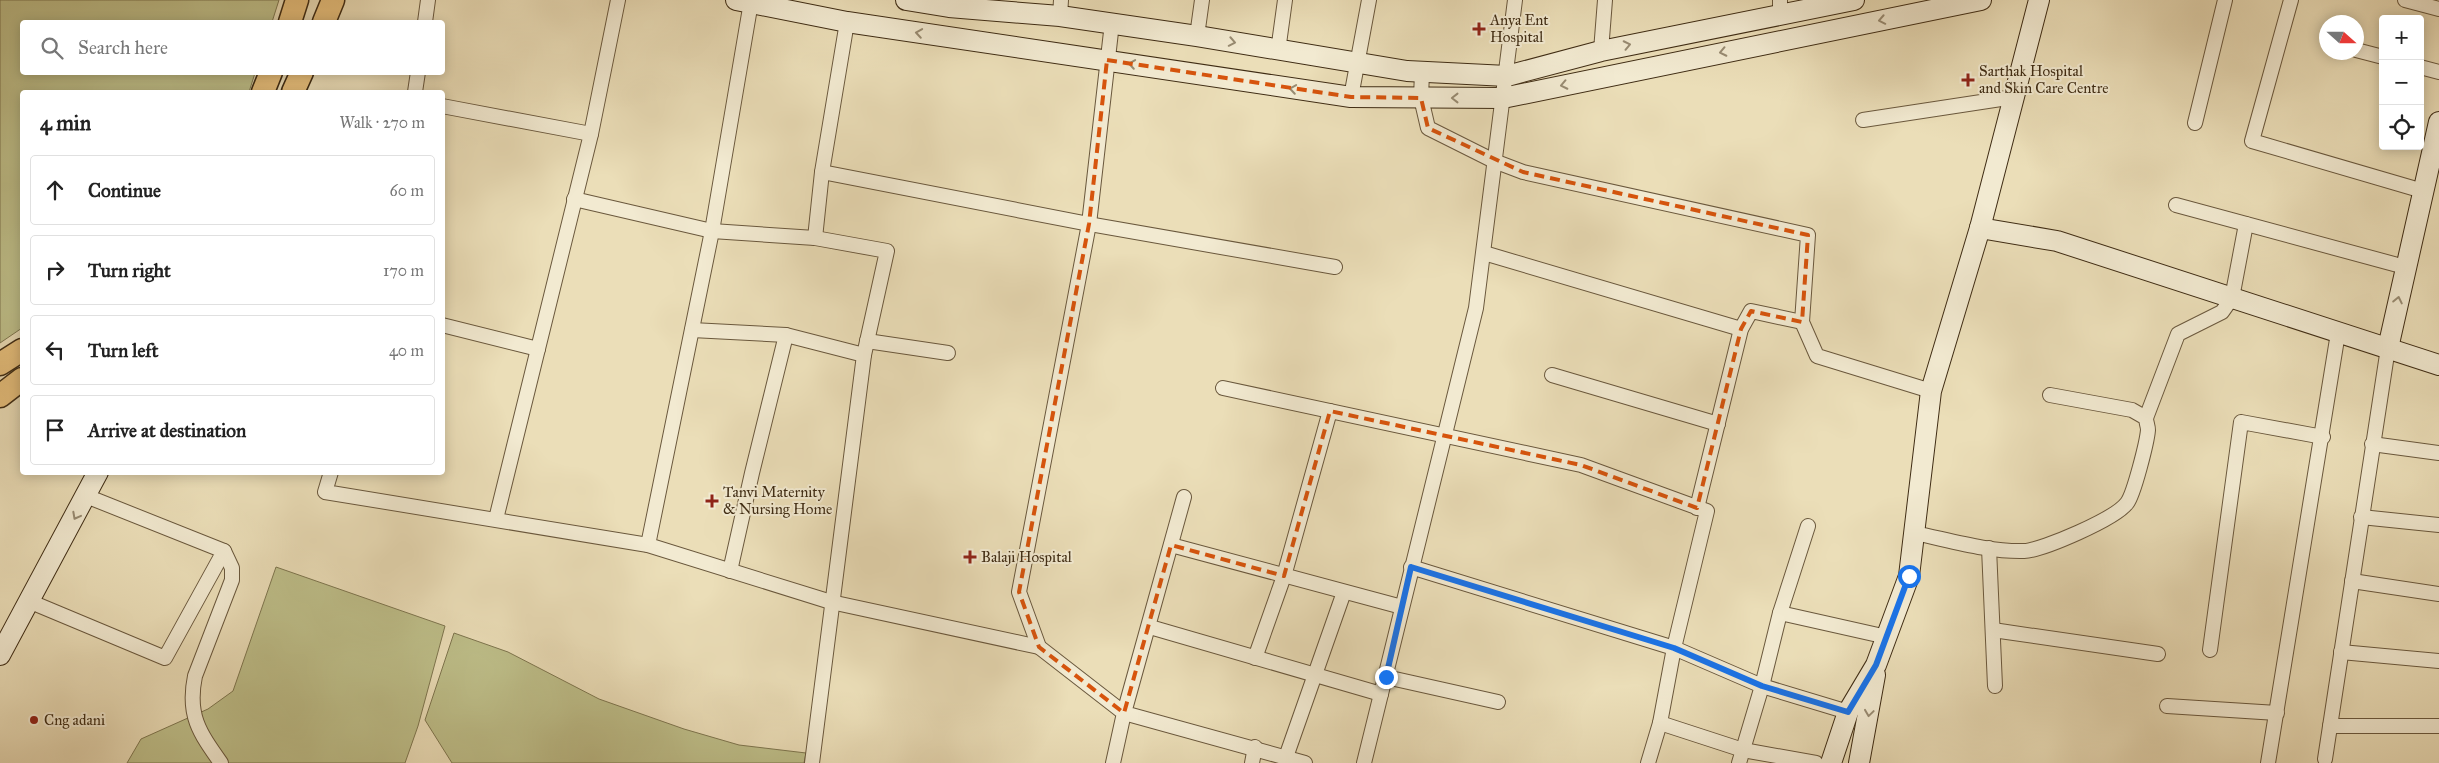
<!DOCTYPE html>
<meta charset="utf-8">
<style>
:root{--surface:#fff;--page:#f2f2f2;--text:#222;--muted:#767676;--line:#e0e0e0}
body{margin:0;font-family:"IM FELL Great Primer",serif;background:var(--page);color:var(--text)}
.controls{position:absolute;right:15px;top:15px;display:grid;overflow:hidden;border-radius:5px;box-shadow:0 2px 12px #0003}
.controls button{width:45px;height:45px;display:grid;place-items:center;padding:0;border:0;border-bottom:1px solid var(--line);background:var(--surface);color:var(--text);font:25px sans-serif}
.compass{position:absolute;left:2319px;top:15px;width:45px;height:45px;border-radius:50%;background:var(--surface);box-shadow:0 2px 12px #0003;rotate:111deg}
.stop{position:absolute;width:15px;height:15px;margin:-11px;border:4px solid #1a73e8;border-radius:50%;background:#fff}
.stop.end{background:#1a73e8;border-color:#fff;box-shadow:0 1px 5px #0008}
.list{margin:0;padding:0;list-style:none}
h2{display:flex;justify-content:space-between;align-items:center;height:65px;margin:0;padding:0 20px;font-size:21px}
h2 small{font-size:16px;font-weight:400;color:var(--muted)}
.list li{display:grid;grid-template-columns:32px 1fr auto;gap:15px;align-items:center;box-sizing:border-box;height:70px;margin:0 10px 10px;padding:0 10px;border:1px solid var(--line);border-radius:5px}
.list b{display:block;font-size:19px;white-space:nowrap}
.list em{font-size:16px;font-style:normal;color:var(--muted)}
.icon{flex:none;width:28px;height:28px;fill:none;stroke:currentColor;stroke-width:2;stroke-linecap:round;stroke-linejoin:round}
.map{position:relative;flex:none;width:2439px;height:763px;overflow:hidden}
.search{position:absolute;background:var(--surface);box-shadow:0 2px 12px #0003;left:20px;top:20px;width:425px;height:55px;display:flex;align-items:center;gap:12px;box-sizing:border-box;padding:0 18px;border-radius:5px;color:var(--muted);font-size:19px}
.panel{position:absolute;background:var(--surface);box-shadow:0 2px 12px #0003;left:20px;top:90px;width:425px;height:385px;border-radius:5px}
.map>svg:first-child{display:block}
.green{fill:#bebf8a;stroke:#7e764f}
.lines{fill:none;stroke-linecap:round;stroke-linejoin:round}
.street-casing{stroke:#6a583d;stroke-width:16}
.secondary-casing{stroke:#3f2c14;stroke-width:22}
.primary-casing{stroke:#3f2c14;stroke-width:25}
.street{stroke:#f2ead1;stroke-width:14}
.secondary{stroke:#f2ead1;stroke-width:20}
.primary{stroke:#e6bf7c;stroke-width:22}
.oneway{stroke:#988b72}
.route{stroke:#1a73e8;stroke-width:6}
.marked{fill:none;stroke:#d7540d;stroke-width:4;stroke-dasharray:10 6;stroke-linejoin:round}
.poi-dot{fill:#8f2418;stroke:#f2ead1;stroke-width:2}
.labels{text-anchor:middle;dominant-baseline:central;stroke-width:4;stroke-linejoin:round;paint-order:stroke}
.poi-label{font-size:15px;fill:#3f2c14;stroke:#f2ead1;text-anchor:start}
</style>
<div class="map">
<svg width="2439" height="763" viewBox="0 0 2439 763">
<rect width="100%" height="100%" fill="#ebdeb8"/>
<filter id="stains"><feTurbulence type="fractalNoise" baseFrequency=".004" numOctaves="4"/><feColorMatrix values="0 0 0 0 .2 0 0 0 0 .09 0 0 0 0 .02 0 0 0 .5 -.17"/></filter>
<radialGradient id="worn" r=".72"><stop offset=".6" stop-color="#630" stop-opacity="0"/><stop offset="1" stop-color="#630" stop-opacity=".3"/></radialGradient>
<!-- green -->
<g class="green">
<path d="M0 0H279L272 22H22V72L255 73 249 92H22V328L0 343Z"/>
<path d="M276 567 445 626 418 726 405 763H127L141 739 208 709 233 691Z"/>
<path d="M454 633 508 652 599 699 684 729 739 745 806 753 804 763H452L425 720Z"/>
</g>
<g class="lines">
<!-- street casing -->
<g class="street-casing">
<g id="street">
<path d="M2291 0 2252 141 2423 191"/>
<path d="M2405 0 2439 9"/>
<path d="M1780 13V0"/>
<path d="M1060 16 1061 0"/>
<path d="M425 22 428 0"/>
<path d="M1112 23 1089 224 1019 592 1039 647 1124 713 1113 763"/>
<path d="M1197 36 1202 0"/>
<path d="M2356 50 2383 57"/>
<path d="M1278 51 1285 0"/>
<path d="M1601 51 1605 0"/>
<path d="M2420 67 2439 72"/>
<path d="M1422 72 1421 98 1428 128 1494 161 1523 172 1808 235 1802 322 1817 356 1931 391"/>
<path d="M415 92 418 72"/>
<path d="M1351 97 1369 0"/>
<path d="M442 106 591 134"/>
<path d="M1863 120 2014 97"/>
<path d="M2195 123 2225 0"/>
<path d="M822 172 1089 224 1335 267"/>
<path d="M574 199 712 231 815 238 887 251 864 355 812 763"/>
<path d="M2176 205 2405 267"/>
<path d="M815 238 822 172 847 22"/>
<path d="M1484 253 1741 329"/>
<path d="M442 325 538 349"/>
<path d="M692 330 786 335 864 355"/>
<path d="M867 341 948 353"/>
<path d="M1552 375 1718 424"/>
<path d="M1223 388 1581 465 1707 511 1674 648 1660 723 1648 763"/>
<path d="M2146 418 2178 334 2222 312 2232 298 2246 224"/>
<path d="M2372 444 2439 453"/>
<path d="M331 472 325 492 648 545 831 602 1039 647"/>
<path d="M1184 497 1124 713 1305 763"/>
<path d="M1697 508 1741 329 1751 311 1802 322"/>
<path d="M2361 517 2439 525"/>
<path d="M496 519 591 134 618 0"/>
<path d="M1914 533C1949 540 1988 552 2024 551 2043 550 2115 519 2127 503 2134 494 2147 442 2148 430 2148 426 2146 422 2146 418L2132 410 2050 395"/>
<path d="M648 545 712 231 751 2"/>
<path d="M1171 545 1402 607"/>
<path d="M1989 548 1995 686"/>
<path d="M1411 567 1674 648 1762 686 1848 712"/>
<path d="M730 571 752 473 786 335"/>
<path d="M2352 581 2439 594"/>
<path d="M31 602 165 658 224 551 86 496"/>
<path d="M1780 613 1887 637"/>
<path d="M1150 627 1381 694"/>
<path d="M1993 630 2158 654"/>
<path d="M2210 650 2241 422 2323 437"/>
<path d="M2341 652 2439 661"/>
<path d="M1255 658 1284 576 1330 411"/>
<path d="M1386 677 1498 702"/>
<path d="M2167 706 2277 713"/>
<path d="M1660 723 1743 750 1816 763"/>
<path d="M2330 726H2439"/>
<path d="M1286 757 1344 592"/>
<path d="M2325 759 2388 348"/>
<path d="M221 763C199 732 187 715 195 676L232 580V568L224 551"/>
<path d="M1252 763 1255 747"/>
<path d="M1364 763 1476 308 1515 0"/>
<path d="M1739 763 1762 686 1780 613 1808 526"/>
<path d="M2268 763 2338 333"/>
</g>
</g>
<!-- secondary casing -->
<g class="secondary-casing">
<g id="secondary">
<path d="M736 0 847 22 1351 97 1503 98 1981 0"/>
<path d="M906 0 949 7 1060 16 1197 36 1407 71 1507 76 1601 51 1854 0"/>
<path d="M1980 228 2057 241 2439 365"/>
<path d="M2388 348 2439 122"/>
<path d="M0 655 98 472"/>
<path d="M1831 763 1848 712 1876 665 1909 576 1931 391 1980 228 2039 0"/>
<path d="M1859 763 1875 675"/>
</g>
</g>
<!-- primary casing -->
<g class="primary-casing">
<g id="primary">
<path d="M290 22 297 0"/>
<path d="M324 22 333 0"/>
<path d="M263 92 271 72"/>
<path d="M293 92 302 72"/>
<path d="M0 364 22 350"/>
<path d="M0 396 22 379"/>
</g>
</g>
<!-- street -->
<use href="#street" class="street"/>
<!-- secondary -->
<use href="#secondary" class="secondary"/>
<!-- primary -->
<use href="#primary" class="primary"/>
</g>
<!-- one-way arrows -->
<defs><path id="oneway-chevron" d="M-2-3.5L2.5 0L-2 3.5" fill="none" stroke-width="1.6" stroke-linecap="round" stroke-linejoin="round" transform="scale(1.25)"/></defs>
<g class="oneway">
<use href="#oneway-chevron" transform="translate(1882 20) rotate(169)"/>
<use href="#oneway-chevron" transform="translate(919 33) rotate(-171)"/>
<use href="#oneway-chevron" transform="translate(1232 42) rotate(11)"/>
<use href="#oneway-chevron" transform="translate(1627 45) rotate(-12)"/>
<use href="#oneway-chevron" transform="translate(1723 52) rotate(168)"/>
<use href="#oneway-chevron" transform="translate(1132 64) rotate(-171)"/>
<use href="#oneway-chevron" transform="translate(1564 85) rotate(168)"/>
<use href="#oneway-chevron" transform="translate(1293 89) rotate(-171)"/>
<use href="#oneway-chevron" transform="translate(1455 98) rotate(-180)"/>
<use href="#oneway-chevron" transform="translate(2398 300) rotate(-78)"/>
<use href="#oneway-chevron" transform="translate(76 516) rotate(118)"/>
<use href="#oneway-chevron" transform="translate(1869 713) rotate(98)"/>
</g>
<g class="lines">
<!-- route -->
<path class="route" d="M1386 677 1411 567 1674 648 1762 686 1848 712 1876 665 1909 576"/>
</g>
<!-- marked area -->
<path class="marked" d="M1107 60 1351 97 1421 98 1428 128 1523 172 1808 235 1802 322 1751 311 1741 329 1697 508 1581 465 1330 411 1284 576 1171 545 1124 713 1039 647 1019 592 1089 224Z"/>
<!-- markers -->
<g class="poi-dot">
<path d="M1476.5 21.5h5v5h5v5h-5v5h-5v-5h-5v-5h5z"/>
<path d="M1965.5 72.5h5v5h5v5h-5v5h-5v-5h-5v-5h5z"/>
<path d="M709.5 493.5h5v5h5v5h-5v5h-5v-5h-5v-5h5z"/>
<path d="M967.5 549.5h5v5h5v5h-5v5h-5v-5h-5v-5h5z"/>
<circle cx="34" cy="720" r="5"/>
</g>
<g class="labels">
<!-- poi labels -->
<g class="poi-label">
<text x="1490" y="20">Anya Ent<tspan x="1490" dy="17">Hospital</tspan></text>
<text x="1979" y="71">Sarthak Hospital<tspan x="1979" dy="17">and Skin Care Centre</tspan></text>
<text x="723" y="492">Tanvi Maternity<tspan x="723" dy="17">&amp; Nursing Home</tspan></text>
<text x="981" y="557">Balaji Hospital</text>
<text x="44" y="720">Cng adani</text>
</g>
</g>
<rect width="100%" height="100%" filter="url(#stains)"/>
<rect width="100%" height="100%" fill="url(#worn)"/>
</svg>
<div class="controls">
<button>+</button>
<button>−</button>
<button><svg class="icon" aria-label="locate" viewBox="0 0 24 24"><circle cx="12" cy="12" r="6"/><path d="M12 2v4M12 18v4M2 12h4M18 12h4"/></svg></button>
</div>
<svg class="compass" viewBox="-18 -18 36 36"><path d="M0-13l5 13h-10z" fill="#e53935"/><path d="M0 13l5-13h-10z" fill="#767676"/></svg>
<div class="stop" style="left:1909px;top:576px"></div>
<div class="stop end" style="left:1386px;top:677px"></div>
<div class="search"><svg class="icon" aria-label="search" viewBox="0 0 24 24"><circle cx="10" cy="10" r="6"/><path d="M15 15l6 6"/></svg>Search here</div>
<section class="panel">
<h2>4 min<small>Walk · 270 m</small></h2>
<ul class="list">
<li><svg class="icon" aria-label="ahead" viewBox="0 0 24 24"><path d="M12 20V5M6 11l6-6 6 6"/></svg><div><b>Continue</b></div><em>60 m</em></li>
<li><svg class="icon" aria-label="right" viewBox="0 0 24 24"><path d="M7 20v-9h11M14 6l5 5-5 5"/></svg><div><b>Turn right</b></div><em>170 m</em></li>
<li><svg class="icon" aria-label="left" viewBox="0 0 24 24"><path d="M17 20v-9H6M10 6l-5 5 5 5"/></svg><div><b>Turn left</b></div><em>40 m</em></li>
<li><svg class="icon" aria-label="arrive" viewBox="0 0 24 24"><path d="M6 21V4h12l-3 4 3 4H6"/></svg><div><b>Arrive at destination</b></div></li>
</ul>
</section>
</div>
